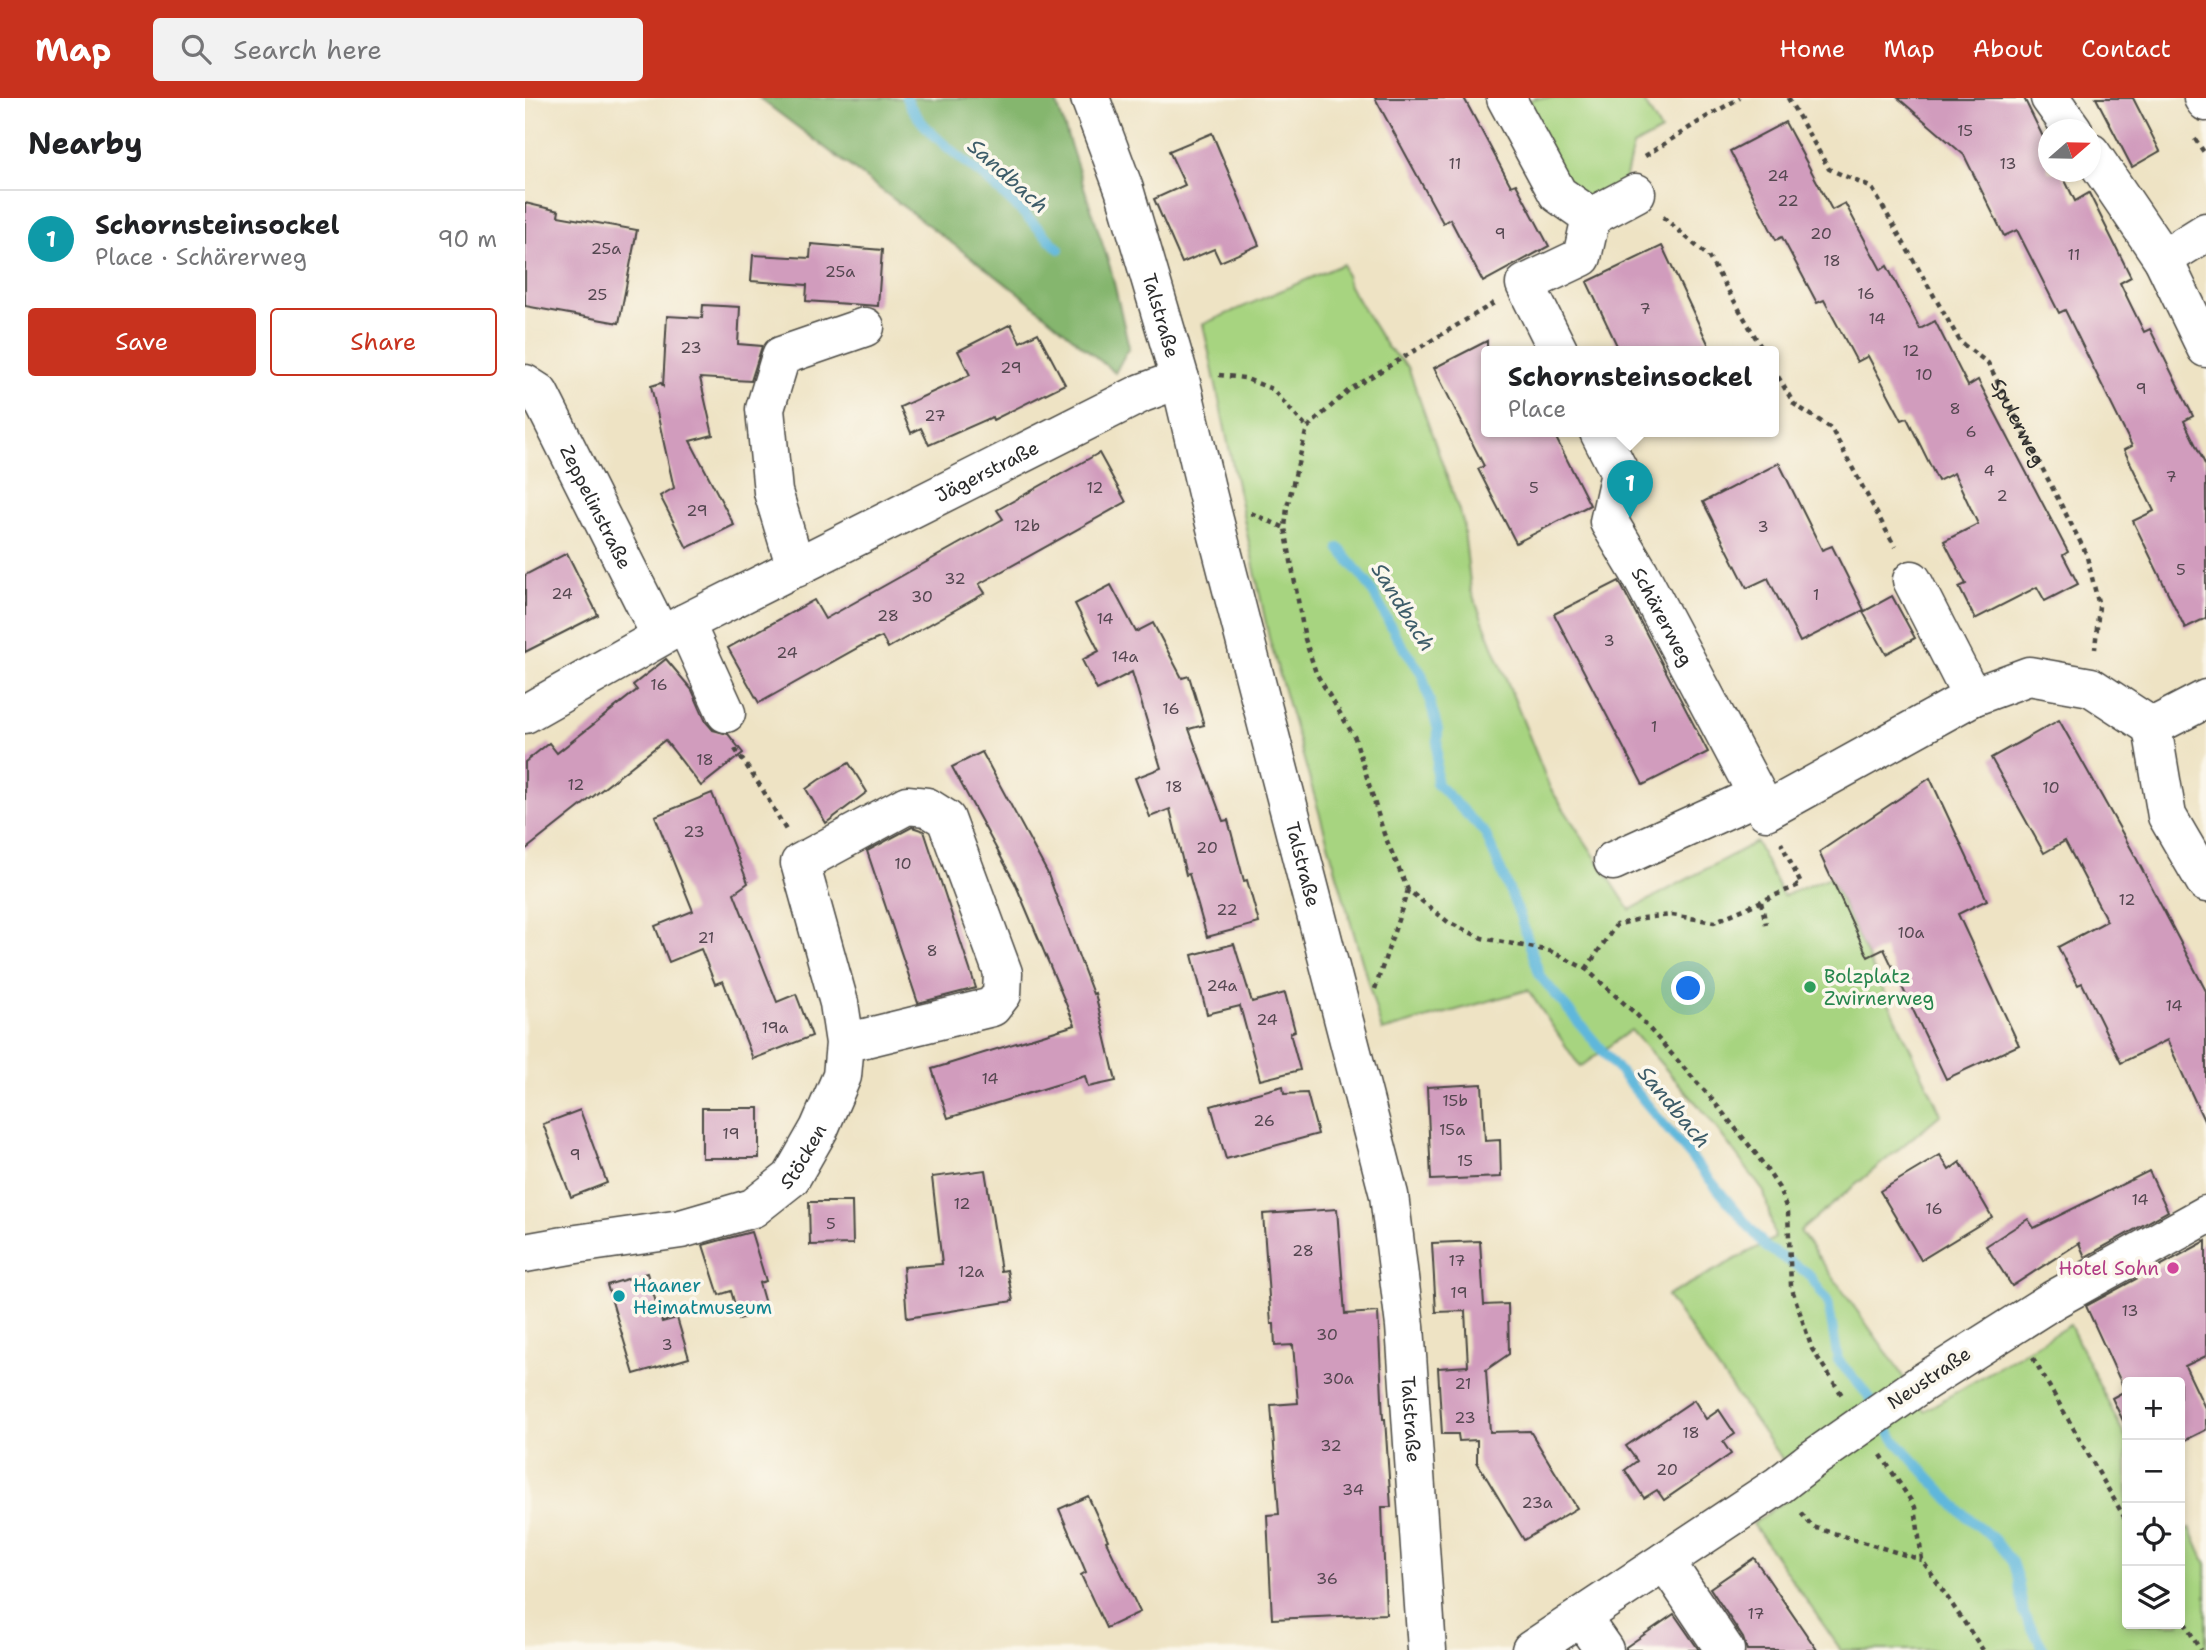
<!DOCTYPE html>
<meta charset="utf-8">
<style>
:root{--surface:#fff;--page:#f2f2f2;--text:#202124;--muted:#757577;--line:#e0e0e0;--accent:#c8321e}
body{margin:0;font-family:"Shantell Sans",sans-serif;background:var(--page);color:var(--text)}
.controls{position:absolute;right:21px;bottom:21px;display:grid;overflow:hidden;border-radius:7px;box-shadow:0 4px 10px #0003}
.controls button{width:63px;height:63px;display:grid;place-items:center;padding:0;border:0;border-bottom:2px solid var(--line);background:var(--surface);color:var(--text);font:35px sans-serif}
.compass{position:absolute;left:1513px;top:21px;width:63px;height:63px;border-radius:50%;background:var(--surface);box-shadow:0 4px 10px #0003;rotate:70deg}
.you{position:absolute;left:1164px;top:891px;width:24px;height:24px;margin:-18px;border:5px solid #fff;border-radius:50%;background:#1a73e8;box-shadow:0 0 0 10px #1a73e833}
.badge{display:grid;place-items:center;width:46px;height:46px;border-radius:50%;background:var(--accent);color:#fff;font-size:23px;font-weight:700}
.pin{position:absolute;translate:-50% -58px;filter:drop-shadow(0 2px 4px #0008)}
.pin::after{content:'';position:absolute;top:37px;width:24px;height:21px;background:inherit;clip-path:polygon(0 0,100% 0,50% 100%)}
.popup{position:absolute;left:956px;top:248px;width:298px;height:91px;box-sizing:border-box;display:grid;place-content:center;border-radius:7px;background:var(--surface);filter:drop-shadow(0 2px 5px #0005);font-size:23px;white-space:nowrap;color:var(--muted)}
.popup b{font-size:26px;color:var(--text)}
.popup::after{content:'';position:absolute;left:50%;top:100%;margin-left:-14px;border:14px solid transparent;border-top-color:var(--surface)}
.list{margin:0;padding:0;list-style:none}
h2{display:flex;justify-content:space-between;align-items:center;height:91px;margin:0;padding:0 28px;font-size:30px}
h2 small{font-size:23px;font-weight:400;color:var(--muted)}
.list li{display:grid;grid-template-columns:46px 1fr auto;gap:21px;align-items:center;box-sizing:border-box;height:98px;padding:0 28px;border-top:2px solid var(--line)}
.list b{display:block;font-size:26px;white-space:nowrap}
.list p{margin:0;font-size:23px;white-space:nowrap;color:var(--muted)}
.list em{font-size:23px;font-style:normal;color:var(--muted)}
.actions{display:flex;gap:14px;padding:21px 28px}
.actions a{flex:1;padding:16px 0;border:2px solid var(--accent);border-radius:7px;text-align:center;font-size:24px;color:var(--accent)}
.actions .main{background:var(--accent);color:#fff}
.icon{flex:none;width:38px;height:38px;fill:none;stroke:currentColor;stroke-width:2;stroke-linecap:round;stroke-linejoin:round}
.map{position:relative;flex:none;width:1681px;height:1552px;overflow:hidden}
header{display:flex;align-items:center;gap:42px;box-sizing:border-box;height:98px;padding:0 35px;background:var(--accent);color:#fff}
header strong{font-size:33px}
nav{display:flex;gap:38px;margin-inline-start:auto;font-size:24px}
.search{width:490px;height:63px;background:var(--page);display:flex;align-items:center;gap:18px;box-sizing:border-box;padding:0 24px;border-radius:7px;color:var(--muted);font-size:26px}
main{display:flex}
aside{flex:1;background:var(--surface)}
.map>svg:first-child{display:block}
.green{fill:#a7d480;stroke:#698056;stroke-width:2}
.forest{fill:#85b66e;stroke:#58704c;stroke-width:2}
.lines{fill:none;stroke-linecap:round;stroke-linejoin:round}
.stream{stroke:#5eb7db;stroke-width:10}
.building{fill:#d19cbd}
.minor-casing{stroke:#484742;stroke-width:41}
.path{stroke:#484742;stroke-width:4.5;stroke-dasharray:5 5;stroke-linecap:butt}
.minor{stroke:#fff;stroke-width:38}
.minor-bridge-casing{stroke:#484742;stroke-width:41;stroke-linecap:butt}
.minor-bridge{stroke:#fff;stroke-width:38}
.leisure-dot{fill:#2e9e5b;stroke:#fbf7ec;stroke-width:2.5}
.hotel-dot{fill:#d1479c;stroke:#fbf7ec;stroke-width:2.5}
.culture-dot{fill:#0f9aa8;stroke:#fbf7ec;stroke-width:2.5}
.labels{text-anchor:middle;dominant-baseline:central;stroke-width:7;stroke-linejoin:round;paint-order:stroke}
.number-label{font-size:16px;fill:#544750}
.street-label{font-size:19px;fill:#2b2b2b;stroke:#fbf7ec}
.leisure-label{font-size:19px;fill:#27864d;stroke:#fbf7ec;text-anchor:start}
.hotel-label{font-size:19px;fill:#b23c85;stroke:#fbf7ec;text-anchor:end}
.culture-label{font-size:19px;fill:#0d838f;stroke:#fbf7ec;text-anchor:start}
.water-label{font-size:21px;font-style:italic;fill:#3d5c69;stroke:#fbf7ec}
</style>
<header>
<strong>Map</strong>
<div class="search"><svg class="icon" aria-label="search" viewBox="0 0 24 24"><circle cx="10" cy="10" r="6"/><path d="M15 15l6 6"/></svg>Search here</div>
<nav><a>Home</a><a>Map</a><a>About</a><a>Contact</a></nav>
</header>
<main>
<aside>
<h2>Nearby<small></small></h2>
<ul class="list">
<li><span class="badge" style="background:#0f9aa8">1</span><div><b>Schornsteinsockel</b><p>Place · Schärerweg</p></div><em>90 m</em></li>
</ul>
<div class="actions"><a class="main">Save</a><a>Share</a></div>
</aside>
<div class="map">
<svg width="1681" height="1552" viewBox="0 0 1681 1552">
<rect width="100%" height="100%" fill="#fbf7ec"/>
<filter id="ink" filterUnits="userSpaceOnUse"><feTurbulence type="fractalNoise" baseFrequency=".0143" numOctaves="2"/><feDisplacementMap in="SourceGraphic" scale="14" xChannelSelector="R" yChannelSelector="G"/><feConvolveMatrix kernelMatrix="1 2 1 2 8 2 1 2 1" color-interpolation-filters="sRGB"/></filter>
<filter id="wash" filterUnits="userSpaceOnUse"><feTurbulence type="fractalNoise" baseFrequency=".00686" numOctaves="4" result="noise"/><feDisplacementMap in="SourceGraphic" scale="28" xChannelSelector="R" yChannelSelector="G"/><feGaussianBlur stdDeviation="1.57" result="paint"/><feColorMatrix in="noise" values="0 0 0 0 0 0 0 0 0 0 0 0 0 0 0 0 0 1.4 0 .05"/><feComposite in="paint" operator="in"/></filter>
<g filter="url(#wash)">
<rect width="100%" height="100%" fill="#eee3c4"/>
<!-- green -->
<g class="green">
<path d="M1010 0H1117L1136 33 1108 48 1099 87 1065 102 1036 86 1001 5Z"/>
<path d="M818 166 824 188 862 249 883 269 938 424 946 493 1025 690 1105 812 1231 744 1258 798 1305 779 1416 1016 1275 1133 1370 1266 1399 1313 1545 1227 1602 1343V1526H1655V1433L1665 1430 1681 1466V1552H1316L1228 1426 1277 1390 1142 1198 1250 1140 1239 1094 1180 1015 1106 932 1055 969 1003 892 857 933 744 540 678 226Z"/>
</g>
<!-- forest -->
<path class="forest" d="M234 0H530L586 172 604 249 590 275 500 200Z"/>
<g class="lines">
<!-- stream -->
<g class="stream">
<path d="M381 0C398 36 439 61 468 87 491 107 512 129 534 151"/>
<path d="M814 450 844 487 871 538 897 576 913 632 911 685 960 735 994 815 1015 878 1241 1149 1283 1175 1303 1204 1313 1262 1343 1297 1369 1341 1435 1413 1469 1441 1487 1464 1493 1482 1499 1516 1519 1552"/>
</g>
</g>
<g id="blocks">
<!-- building -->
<g class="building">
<path d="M850 0H939L986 88 991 86 1024 148 958 184 925 121 918 125Z"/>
<path d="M1373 0H1499L1523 49V74H1536L1550 103 1564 95 1606 179 1595 185 1619 234 1625 231 1668 318 1659 323 1681 368V520L1660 530 1608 423 1629 413 1599 352 1607 348 1540 212 1534 215 1492 132 1479 138 1439 57Z"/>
<path d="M1571 0H1608L1635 53 1607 69Z"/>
<path d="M1260 24 1307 112 1320 105 1356 172 1362 168 1395 231 1410 223 1443 288 1453 282 1543 454 1538 457 1553 486 1520 503 1512 489 1450 521 1434 489 1441 486 1419 443 1453 426 1429 375 1413 383 1382 320 1377 322 1343 258 1332 264 1299 202 1292 205 1257 139 1251 142 1205 53Z"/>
<path d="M687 35 734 147 695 164 689 151 657 165 629 101 660 87 644 53Z"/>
<path d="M0 105 34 113 33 118 112 132 94 225 0 208Z"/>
<path d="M286 146 357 152 353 208 281 203 282 187 226 183 228 157 285 160Z"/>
<path d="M1137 148 1187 254H1095L1062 184Z"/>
<path d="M178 207 215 209 213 246 237 248 226 283 175 280 188 337 165 343 209 427 162 450 135 398 149 390 126 288 136 285 138 288 142 218 177 220Z"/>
<path d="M486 226 495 244 513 235 540 286 468 322 467 319 404 347 396 330 386 335 375 309 445 277 433 253Z"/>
<path d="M962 243V334H1028L1065 407 991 445 953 371 959 368 909 270Z"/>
<path d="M574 355 601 404 454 486 460 495 363 550 357 539 336 548 234 605 203 550 289 502 300 521 478 421 472 412Z"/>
<path d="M1254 365 1297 452 1307 448 1339 512 1275 544 1243 480 1222 490 1178 404Z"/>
<path d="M42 455 73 517 0 554V477Z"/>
<path d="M1094 483 1183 654 1118 687 1029 516Z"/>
<path d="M586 487 611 534 628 525 657 580 664 578 679 627 664 631 698 723 703 722 719 783 722 782 734 825 682 839 664 776 661 777 645 711 625 719 610 680 636 670 607 574 572 592 557 562 574 553 550 506Z"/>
<path d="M1367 498 1390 540 1361 556 1338 514Z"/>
<path d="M141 561 167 592 181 624 188 632 203 636 218 655 176 688 140 642 0 752V664L24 645 32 655 112 592 108 587Z"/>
<path d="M1534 622 1608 754 1681 893V1027L1642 942 1596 965 1557 885 1553 887 1533 849 1582 823 1540 743 1519 755 1466 660Z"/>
<path d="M457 654 522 774 568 896 570 895 591 983 563 989 560 978 423 1020 407 971 550 927 490 785 427 669Z"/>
<path d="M324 665 342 694 301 725 281 691 295 681Z"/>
<path d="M1405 680 1462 802 1433 816 1494 947 1421 981 1359 851 1343 859 1294 754Z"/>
<path d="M187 695 223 785 209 795 252 904 271 896 287 938 228 961 198 883 190 886 176 851 144 864 130 828 168 813 130 718Z"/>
<path d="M387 729 399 733 451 890 393 905 342 753Z"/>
<path d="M709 846 727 904 760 895 770 933 765 935 775 972 735 982 715 908 682 916 667 857Z"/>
<path d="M957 986 960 1043 975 1042 976 1079 906 1082 902 989Z"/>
<path d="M758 988 759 996 782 995 793 1036 701 1061 686 1008Z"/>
<rect x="177" y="1010" width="57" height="50"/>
<path d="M55 1012 82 1085 46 1099 18 1026Z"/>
<path d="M1415 1057 1424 1072 1435 1064 1467 1119 1396 1162 1355 1093Z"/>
<path d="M460 1072 476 1173 482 1172 488 1203 382 1220 378 1169 417 1166 407 1079Z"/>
<path d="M1624 1073 1643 1113 1560 1159 1554 1145 1487 1188 1461 1148 1503 1121 1509 1130Z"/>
<path d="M284 1104H327L328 1146 285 1147Z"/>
<path d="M812 1111 820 1216 853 1214 858 1321H860L866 1409H857L861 1516 747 1521 742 1417 754 1416 746 1307 773 1305 768 1247 750 1248 749 1226H746L738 1116Z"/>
<path d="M226 1134 241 1183 234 1185 242 1213 214 1221 206 1193 194 1197 178 1147Z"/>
<path d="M955 1143 959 1207 983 1206 984 1256 961 1272 965 1334 1005 1333 1052 1410 999 1442 952 1364V1342L934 1343 933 1336H917L913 1270 943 1268 940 1213 911 1214 907 1145Z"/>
<path d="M1681 1143V1258L1660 1268 1681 1312V1332L1655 1345V1284H1602V1331L1587 1300 1600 1293 1561 1208Z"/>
<path d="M122 1175 137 1224 152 1220 164 1260 109 1276 82 1187Z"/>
<path d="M1169 1302 1181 1321 1194 1312 1210 1336 1198 1344 1206 1356 1139 1402 1132 1392 1119 1400 1100 1372 1112 1363 1101 1348Z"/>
<path d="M563 1398 583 1442 581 1443 615 1514 581 1530 556 1477 561 1474 534 1411Z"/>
<path d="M1229 1460 1292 1552H1222L1218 1540 1185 1490Z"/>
<path d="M1149 1516 1174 1552H1101V1549Z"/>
</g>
</g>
</g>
<g filter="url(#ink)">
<use href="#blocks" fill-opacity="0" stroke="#484742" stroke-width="2"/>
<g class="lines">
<!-- minor casing -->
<g class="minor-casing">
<g id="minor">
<path id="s2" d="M565 0 599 91 655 281 682 395 864 1097 880 1228 902 1552"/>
<path d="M981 0 1033 96 1066 119 1111 95"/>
<path d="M1525 0 1548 32"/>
<path d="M1678 0 1681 4"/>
<path d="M1566 55 1638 161 1681 250"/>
<path d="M1638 161 1681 134"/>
<path d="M1034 254 1000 186 1057 159 1066 119"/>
<path id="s3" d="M0 286 14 295 136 538"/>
<path id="s4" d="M1074 334 1095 375 1084 424 1114 474 1241 713 1447 599 1387 482"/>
<path d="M271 470 248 394 240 311 256 258 340 229"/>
<path d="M160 525 201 615"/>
<path d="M1447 599 1504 578 1566 589 1627 629"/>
<path d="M1681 601 1627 629 1642 718 1681 785"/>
<path id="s5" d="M0 616 160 525 617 295 655 281"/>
<path d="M1088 763 1231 698"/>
<path id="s6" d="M0 1155 45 1147 156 1131 228 1110 266 1080 294 1031 317 978 320 945 314 905 275 765 382 707 402 709 421 721 478 875 477 896 467 909 320 945"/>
<path d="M1397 1285 1528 1202 1681 1117"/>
<path d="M1140 1463 1200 1552"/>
<path d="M1056 1519 1079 1552"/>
<path d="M1006 1552 1254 1387 1285 1363"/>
</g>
</g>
<!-- path -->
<g class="path">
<path id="s1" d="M1263 0 1304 71 1347 90 1436 245 1463 265 1561 455 1574 508 1570 551"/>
<path d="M1670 41 1681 57"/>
<path d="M1120 58 1183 18 1215 0"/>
<path d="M1138 119 1183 158 1239 254"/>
<path d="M969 205 824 292 782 330 762 409 760 430 780 541 791 575 830 640 859 736 883 792 923 824 957 840 1025 853 1061 871 1112 917 1185 999 1232 1057 1254 1090 1263 1114 1266 1188 1287 1251 1317 1297"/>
<path d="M1248 270 1269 306 1306 330 1370 449"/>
<path d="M694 277 719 280 747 291 782 330"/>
<path d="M726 415 760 430"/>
<path d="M210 651 236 689 261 732"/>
<path d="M1236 804 1241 826"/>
<path d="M1061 871 1091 827 1118 820 1147 817 1189 824 1276 786 1256 745"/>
<path d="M850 891 883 792"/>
<path d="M1508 1260 1602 1424"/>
<path d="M1356 1357 1390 1409 1397 1462 1458 1552"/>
<path d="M1276 1415 1288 1429 1397 1462"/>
<path d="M1655 1516 1675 1552"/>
</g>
<!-- minor -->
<use href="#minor" class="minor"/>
<!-- minor-bridge casing -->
<g class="minor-bridge-casing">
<path id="minor-bridge" d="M1285 1363 1397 1285"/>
</g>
<!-- minor-bridge -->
<use href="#minor-bridge" class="minor-bridge"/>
</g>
</g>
<!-- markers -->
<circle class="leisure-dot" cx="1285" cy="889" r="7"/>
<circle class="hotel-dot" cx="1648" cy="1170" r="7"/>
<circle class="culture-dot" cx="94" cy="1198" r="7"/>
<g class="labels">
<!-- number labels -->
<g class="number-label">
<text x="1440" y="32">15</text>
<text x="930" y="65">11</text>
<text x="1483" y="65">13</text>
<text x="1253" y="77">24</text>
<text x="1263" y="102">22</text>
<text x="975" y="135">9</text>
<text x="1296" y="135">20</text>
<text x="81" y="150">25a</text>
<text x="1549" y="156">11</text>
<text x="1307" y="162">18</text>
<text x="315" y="173">25a</text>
<text x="1341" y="195">16</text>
<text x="72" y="196">25</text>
<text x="1120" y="210">7</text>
<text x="1352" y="220">14</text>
<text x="166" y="249">23</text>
<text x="1386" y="252">12</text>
<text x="486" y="269">29</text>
<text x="1399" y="276">10</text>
<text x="1616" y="290">9</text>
<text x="1430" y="310">8</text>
<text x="410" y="317">27</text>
<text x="1446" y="333">6</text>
<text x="1464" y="372">4</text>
<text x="1646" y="378">7</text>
<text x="570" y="389">12</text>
<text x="1009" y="389">5</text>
<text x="1477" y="397">2</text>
<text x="172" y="412">29</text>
<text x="502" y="427">12b</text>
<text x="1238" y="428">3</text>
<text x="1656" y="471">5</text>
<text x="430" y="480">32</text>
<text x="37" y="495">24</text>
<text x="1291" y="496">1</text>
<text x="397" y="498">30</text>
<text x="363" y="517">28</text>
<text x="580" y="520">14</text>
<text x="1084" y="542">3</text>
<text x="262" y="554">24</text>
<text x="600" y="558">14a</text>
<text x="134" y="586">16</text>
<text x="646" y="610">16</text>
<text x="1129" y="628">1</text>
<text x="180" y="661">18</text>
<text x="51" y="686">12</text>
<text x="649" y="688">18</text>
<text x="1526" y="689">10</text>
<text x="169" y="733">23</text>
<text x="682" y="749">20</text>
<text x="378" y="765">10</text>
<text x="1602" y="801">12</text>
<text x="702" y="811">22</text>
<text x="1386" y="834">10a</text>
<text x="181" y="839">21</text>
<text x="407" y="852">8</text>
<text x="697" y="887">24a</text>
<text x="1649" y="907">14</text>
<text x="742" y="921">24</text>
<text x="250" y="929">19a</text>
<text x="465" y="980">14</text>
<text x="930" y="1002">15b</text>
<text x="739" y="1022">26</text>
<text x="927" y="1031">15a</text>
<text x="206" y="1035">19</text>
<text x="50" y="1056">9</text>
<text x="940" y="1062">15</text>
<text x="1615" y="1101">14</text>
<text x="437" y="1105">12</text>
<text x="1409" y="1110">16</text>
<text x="306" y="1125">5</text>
<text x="778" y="1152">28</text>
<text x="932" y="1162">17</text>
<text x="446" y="1173">12a</text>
<text x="934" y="1194">19</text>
<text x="1605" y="1212">13</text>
<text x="802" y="1236">30</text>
<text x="142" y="1246">3</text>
<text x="813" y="1280">30a</text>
<text x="938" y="1285">21</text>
<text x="940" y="1319">23</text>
<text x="1166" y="1334">18</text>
<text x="806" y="1347">32</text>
<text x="1142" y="1371">20</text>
<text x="828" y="1391">34</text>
<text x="1012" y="1404">23a</text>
<text x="802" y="1480">36</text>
<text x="1231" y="1515">17</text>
</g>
<!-- street labels -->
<g class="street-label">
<text stroke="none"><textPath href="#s2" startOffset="229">Talstraße</textPath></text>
<text stroke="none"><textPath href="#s1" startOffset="408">Spulerweg</textPath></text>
<text stroke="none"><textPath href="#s5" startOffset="522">Jägerstraße</textPath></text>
<text stroke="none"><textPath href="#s3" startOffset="144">Zeppelinstraße</textPath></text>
<text stroke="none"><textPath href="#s4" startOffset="205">Schärerweg</textPath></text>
<text stroke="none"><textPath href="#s2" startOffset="796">Talstraße</textPath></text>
<text stroke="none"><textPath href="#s6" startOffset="306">Stöcken</textPath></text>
<text transform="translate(1404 1280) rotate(-34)">Neustraße</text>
<text stroke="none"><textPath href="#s2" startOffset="1363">Talstraße</textPath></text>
</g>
<!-- leisure labels -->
<g class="leisure-label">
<text x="1299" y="878">Bolzplatz<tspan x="1299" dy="22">Zwirnerweg</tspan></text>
</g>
<!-- hotel labels -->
<g class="hotel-label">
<text x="1634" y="1170">Hotel Sohn</text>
</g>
<!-- culture labels -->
<g class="culture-label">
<text x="108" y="1187">Haaner<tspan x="108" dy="22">Heimatmuseum</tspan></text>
</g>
<!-- water labels -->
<g class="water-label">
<text transform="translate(483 78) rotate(42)">Sandbach</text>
<text transform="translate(878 509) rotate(58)">Sandbach</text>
<text transform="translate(1149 1009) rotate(50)">Sandbach</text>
</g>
</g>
</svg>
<div class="controls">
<button>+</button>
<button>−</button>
<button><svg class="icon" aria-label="locate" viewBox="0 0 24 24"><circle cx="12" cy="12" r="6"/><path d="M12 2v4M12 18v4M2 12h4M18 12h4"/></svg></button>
<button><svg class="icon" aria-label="layers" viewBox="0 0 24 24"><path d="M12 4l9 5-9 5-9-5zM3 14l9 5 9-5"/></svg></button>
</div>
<svg class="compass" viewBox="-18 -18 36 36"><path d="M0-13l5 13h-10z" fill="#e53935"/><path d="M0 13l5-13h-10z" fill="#757577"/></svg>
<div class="you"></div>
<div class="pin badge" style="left:1105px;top:420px;background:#0f9aa8">1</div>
<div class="popup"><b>Schornsteinsockel</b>Place</div>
</div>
</main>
